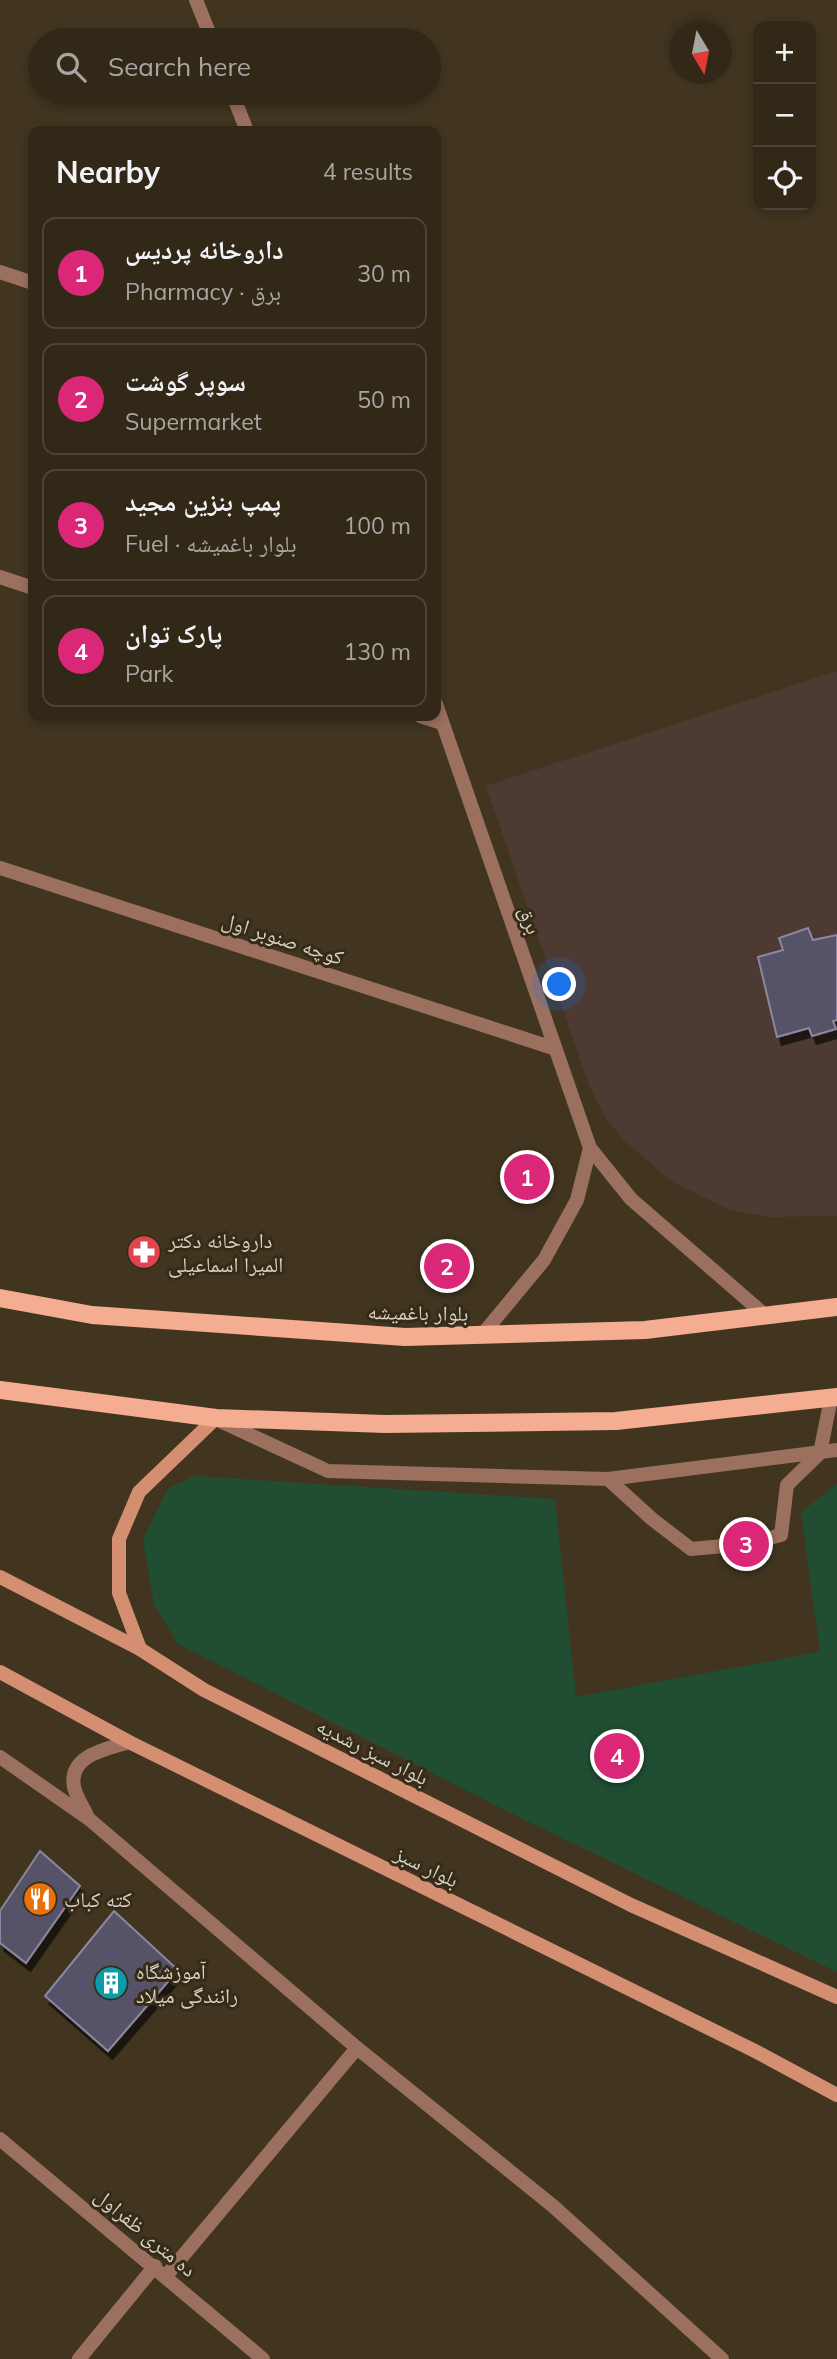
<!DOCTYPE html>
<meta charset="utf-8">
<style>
:root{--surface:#312818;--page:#3d3425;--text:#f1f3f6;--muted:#a8a6a2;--line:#4c4437;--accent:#db2777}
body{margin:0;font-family:Mulish,"Noto Naskh Arabic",sans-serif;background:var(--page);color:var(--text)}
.controls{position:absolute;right:21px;top:21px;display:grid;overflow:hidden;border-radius:14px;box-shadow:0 4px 10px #0003}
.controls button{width:63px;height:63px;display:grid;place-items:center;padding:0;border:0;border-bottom:2px solid var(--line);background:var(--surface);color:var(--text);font:35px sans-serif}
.compass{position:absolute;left:669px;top:21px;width:63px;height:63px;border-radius:50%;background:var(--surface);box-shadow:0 4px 10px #0003;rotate:170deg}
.you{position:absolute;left:560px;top:985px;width:24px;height:24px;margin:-18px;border:5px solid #fff;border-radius:50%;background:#1a73e8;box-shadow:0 0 0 10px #1a73e833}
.badge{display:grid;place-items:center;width:46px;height:46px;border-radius:50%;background:var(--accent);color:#fff;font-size:23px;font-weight:700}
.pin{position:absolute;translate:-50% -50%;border:4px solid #fff;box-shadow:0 2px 7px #0006}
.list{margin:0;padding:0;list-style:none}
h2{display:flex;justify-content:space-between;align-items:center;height:91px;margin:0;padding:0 28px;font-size:30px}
h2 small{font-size:23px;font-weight:400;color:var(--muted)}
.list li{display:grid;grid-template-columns:46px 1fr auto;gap:21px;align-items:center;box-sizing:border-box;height:112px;margin:0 14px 14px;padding:0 14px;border:2px solid var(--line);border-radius:14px}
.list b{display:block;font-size:26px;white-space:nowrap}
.list p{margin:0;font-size:23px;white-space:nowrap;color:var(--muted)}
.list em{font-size:23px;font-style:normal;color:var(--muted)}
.icon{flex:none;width:38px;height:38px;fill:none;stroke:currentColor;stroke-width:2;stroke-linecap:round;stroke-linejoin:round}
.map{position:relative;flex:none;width:837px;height:2359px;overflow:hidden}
.search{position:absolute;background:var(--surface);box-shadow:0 4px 10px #0003;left:28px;top:28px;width:413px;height:77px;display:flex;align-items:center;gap:18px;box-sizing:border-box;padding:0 24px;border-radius:38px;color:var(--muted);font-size:26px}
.panel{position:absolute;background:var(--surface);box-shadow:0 4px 10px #0003;left:28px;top:126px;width:413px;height:595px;border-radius:14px}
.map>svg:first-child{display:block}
.commercial{fill:#4d3a32}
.green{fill:#214e33}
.building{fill:#575369;stroke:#8c87a0;stroke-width:2;filter:url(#shadow)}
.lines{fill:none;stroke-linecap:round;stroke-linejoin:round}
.service{stroke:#9c705f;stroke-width:14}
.minor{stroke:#9c705f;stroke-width:14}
.tertiary{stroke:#9c705f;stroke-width:14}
.secondary{stroke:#d48f73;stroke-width:14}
.primary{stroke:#f4ad90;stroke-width:18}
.labels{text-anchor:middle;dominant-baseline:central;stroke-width:6;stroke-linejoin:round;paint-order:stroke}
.street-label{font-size:21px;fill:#d7d0c4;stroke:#362b17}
.poi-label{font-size:21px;fill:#d7d0c4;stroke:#362b17;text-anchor:start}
</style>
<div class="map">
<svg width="837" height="2359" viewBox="0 0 837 2359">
<defs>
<filter id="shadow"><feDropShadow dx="4.5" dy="8" stdDeviation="0" flood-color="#0009"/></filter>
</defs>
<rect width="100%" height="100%" fill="#413520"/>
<!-- commercial -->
<path class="commercial" d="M837 671V1216L769 1217 730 1210 671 1181 625 1141 607 1120 590 1088 486 786Z"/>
<!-- green -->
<path class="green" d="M195 1476 555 1499 576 1697 820 1652 801 1512 837 1484V1972L513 1814 178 1644 154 1605 143 1539 168 1488Z"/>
<!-- building -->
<g class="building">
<path d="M808 928 813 940 837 935V1020L833 1021 836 1029 812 1036 809 1028 777 1037 758 957 783 950 779 938Z"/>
<path d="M40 1851 80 1886 26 1963 0 1943V1911Z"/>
<path d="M114 1911 178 1970 108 2051 45 1996Z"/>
</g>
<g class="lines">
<!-- service -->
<g class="service">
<path d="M220 1421 328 1471 608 1479 837 1450"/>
<path d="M608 1479 652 1519 691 1549 746 1544 781 1535 787 1485 820 1453 831 1398"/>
</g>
<!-- minor -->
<g class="minor">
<path d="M0 272 33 283"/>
<path d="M0 577 33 588"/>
<path d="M420 716 442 723"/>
<path d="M0 868 553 1048"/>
<path d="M0 1757 89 1819 357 2048 553 2206 722 2359"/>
<path d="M88 1818C84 1808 76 1797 74 1787 68 1755 107 1749 129 1742"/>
<path d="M0 2139 263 2359"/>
<path d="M166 2276 357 2048"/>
<path d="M79 2359 155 2266"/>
</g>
<!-- tertiary -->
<g class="tertiary">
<path d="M196 0 212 40"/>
<path d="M232 93 247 131"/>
<path d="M436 704 590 1148 631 1199 765 1315"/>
<path d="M482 1335 544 1260 577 1200 590 1148"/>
</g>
<!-- secondary -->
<g class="secondary">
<path d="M216 1418 139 1492 119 1539V1593L140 1649 204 1690 631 1905 837 1997"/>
<path d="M0 1577 140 1649"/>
<path d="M0 1672 129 1742 755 2051 837 2095"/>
</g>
<!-- primary -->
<g class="primary">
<path d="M0 1298 92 1315 405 1337 645 1330 837 1307"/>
<path d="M0 1390 216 1418 385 1424 616 1421 837 1397"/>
</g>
</g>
<!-- icons -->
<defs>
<g id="pharmacy-disc" transform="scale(1.75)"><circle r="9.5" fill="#e0444e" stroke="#362b17"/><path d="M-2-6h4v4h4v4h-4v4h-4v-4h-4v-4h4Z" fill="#fff"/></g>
<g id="restaurant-disc" transform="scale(1.75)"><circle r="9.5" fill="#e8710a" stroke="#362b17"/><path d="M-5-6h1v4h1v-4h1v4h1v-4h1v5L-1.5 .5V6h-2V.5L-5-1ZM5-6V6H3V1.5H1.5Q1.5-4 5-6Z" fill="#fff"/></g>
<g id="building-disc" transform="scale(1.75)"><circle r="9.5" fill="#0f9aa8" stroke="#362b17"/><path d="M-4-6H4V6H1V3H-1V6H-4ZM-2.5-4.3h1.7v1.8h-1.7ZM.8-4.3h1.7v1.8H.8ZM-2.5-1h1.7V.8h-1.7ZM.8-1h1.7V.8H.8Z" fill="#fff"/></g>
</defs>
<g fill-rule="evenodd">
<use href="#pharmacy-disc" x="144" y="1252"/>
<use href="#restaurant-disc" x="40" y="1899"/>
<use href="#building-disc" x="111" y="1983"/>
</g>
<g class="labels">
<!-- street labels -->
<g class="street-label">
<text transform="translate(531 920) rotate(71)">برق</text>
<text transform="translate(283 938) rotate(18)">کوچه صنوبر اول</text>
<text transform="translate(418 1312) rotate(1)">بلوار باغمیشه</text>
<text transform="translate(373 1751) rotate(27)">بلوار سبز رشدیه</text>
<text transform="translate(427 1866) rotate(26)">بلوار سبز</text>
<text transform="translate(146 2232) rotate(40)">ده متری ظفراول</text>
</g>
<!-- poi labels -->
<g class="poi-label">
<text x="168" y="1240">داروخانه دکتر<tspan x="168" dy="24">المیرا اسماعیلی</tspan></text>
<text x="64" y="1899">کته کباب</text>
<text x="136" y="1971">آموزشگاه<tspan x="136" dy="24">رانندگی میلاد</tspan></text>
</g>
</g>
</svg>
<div class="controls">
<button>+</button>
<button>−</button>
<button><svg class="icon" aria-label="locate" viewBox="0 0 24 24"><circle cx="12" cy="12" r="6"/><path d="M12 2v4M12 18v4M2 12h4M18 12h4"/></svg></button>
</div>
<svg class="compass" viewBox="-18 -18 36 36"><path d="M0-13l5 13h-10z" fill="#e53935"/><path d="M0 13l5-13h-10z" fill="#a8a6a2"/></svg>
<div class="you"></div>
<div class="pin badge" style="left:527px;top:1177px">1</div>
<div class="pin badge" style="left:447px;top:1266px">2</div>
<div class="pin badge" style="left:746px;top:1544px">3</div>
<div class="pin badge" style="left:617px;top:1756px">4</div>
<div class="search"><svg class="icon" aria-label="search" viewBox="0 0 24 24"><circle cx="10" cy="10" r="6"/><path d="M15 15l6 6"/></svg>Search here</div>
<section class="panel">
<h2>Nearby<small>4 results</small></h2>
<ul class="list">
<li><span class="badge">1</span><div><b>داروخانه پردیس</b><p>Pharmacy · برق</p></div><em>30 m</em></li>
<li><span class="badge">2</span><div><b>سوپر گوشت</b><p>Supermarket</p></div><em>50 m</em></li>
<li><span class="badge">3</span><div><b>پمپ بنزین مجید</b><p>Fuel · بلوار باغمیشه</p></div><em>100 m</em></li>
<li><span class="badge">4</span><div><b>پارک توان</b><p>Park</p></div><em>130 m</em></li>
</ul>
</section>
</div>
